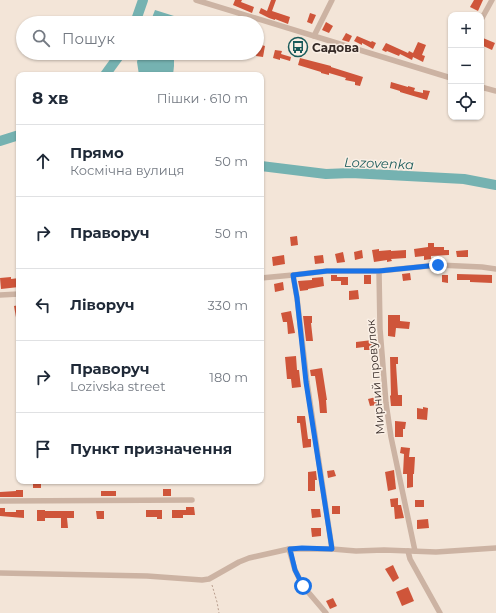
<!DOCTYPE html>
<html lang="uk">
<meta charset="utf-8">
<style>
:root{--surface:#fff;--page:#f2f2f3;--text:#1f2937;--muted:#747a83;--line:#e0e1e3}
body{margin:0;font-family:Montserrat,sans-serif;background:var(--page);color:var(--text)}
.controls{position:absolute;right:12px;top:12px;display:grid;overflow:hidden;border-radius:8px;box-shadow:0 1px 3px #0004}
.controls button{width:36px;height:36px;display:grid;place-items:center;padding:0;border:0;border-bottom:1px solid var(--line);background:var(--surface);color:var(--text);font:20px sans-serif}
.stop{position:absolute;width:12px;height:12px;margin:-9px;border:3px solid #1a73e8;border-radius:50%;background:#fff}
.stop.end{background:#1a73e8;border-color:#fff;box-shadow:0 1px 4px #0008}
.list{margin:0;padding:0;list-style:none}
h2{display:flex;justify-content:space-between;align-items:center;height:52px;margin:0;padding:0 16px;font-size:17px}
h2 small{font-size:13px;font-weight:400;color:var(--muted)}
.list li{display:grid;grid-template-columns:26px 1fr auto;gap:12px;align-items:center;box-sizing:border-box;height:72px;padding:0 16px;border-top:1px solid var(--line)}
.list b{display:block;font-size:15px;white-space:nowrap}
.list p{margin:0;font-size:13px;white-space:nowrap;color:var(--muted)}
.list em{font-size:13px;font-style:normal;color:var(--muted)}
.icon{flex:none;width:22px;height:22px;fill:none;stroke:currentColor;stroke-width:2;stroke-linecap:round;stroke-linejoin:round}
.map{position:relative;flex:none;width:496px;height:613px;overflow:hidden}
.search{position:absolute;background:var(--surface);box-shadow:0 1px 3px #0004;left:16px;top:16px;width:248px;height:44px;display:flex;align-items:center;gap:10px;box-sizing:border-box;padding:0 14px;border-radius:22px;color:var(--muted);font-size:15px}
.panel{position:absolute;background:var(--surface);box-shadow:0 1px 3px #0004;left:16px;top:72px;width:248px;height:412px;border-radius:8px}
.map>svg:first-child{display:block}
.water{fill:#75b2b1}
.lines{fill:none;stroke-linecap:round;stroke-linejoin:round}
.river{stroke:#75b2b1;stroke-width:10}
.building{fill:#cf553a}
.path{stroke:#b89d8d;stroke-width:1;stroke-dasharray:2 2;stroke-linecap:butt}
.minor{stroke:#ccb3a3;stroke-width:5.5}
.route{stroke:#1a73e8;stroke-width:5}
.labels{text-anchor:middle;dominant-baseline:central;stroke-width:3;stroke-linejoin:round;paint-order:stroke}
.poi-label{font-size:12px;font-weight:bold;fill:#362a26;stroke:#faefe5;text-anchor:start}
.street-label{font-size:12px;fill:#362a26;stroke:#faefe5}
.water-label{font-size:13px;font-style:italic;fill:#195a5a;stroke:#faefe5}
</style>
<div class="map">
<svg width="496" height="613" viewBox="0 0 496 613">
<rect width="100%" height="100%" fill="#f3e5d8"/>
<!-- water -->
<g class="water">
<path d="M155 10 174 16V23H150Z"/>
<path d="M139 53H174V66L173 75H139L137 62Z"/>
</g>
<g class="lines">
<!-- river -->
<g class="river">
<path d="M135 23 143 0"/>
<path d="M105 75 121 53"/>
<path d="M0 141 19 135"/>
<path d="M261 166 326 174 351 173 464 179 496 185"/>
</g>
</g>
<!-- building -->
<g class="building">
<path d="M235 0H242L241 2 254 7 252 13 233 5Z"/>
<path d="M271 0H276L272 11 290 17 288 24 275 19V20L269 18 259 13 261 8 267 11Z"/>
<path d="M474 0H483L478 11 470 7Z"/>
<path d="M310 13 316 15 312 24 307 22Z"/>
<path d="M326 22 333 26 329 33 322 30Z"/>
<path d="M346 33 352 36 349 42 342 40Z"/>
<path d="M357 36 371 42 372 41 376 43 373 49 362 43V45L354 41Z"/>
<path d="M483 38 495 43 492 50 481 45V42Z"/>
<path d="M418 42 426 45 422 55 425 56 423 62 413 57 412 60 400 54 399 56 387 51 386 52 382 50 386 43 408 53 409 51 413 53Z"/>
<path d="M258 44 265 46 263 57 256 56Z"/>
<path d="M275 50 282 51 281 54 291 57 290 61 280 58V60L273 58Z"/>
<path d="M300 58 331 66V67L363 77 360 86 355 85V82L345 80 346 78 329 73V75L321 73V72L298 65Z"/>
<path d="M391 82 408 87V86L415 88 414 91 423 93V90L430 91 427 100 400 92V91L390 88Z"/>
<path d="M297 236 298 245 291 246 290 237Z"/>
<path d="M428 243H434V247H444V250H449V255L431 256V259L424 260V256L415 257 414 249 428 247Z"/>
<path d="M379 249V251L391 250V251L406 250V258L391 259 392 261 387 262V260L374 262 372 250Z"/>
<path d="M362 250 363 258 355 260 354 252Z"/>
<path d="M468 250V257H457L456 251Z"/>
<path d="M343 252 345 262 337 263 335 254Z"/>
<path d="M284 255 285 264 273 266 272 257Z"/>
<path d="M323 255 324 263 315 264 314 256Z"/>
<path d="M410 273 411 280 403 281 402 274Z"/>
<path d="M457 274 492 275V283L470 282V280H457Z"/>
<path d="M331 275H337V277H348V285H341V281H331Z"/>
<rect x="364" y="275" width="7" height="9"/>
<path d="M442 275H448V283L442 282Z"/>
<path d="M11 277V279L19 278V287L1 289 0 278Z"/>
<path d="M323 277 324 286 308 289V290L300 291 298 281 312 280V278Z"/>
<path d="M283 282 284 290 275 292 274 284Z"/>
<path d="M358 290 359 299 349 300V291Z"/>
<path d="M19 305V323H17L14 306Z"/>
<path d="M291 311 295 333 288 334 287 322H283L281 313Z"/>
<path d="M388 315H400V321L410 322 409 329 396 328 395 337 388 336Z"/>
<path d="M303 316H312V323H311L313 341H306Z"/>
<path d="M372 340 373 350H364V347L356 348V342Z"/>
<path d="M296 356 297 370H299L300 379 301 387 292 388 291 379H287L285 357Z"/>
<path d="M390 357H398V364H396L398 395H402V406H391L390 396 391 395Z"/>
<path d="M322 368 327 400H326L327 413H320L319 402 315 376H311L310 370Z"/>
<path d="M376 397 377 405 370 406 368 399Z"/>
<path d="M423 407 428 408 427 420 417 419V408L423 409Z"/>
<path d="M297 416H305L308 439H311V447L303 448 300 423H297Z"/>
<path d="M395 421 406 422 405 429H403V437H395Z"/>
<path d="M401 447 410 448 409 457H415L414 474H413V487L407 488V474H403L404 454 400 453Z"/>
<path d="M334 470 336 476 328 478 327 471Z"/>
<path d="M394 470 396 489 388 491 385 472Z"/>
<path d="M316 471 317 480H315V491H308V472Z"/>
<rect x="33" y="481" width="8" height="7"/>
<rect x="163" y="489" width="8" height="7"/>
<path d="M16 490H23V497H0V492L16 491Z"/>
<rect x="101" y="491" width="15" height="5"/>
<path d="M398 498V505H401L404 518 395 519 394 507H391L390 499Z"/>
<rect x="415" y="500" width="9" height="7"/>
<rect x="332" y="506" width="8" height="8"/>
<path d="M186 507H194L195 515H183V518H172V510H186Z"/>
<path d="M0 508H5V512H16V510H24V518L0 516Z"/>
<path d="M311 509H320L321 517 312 518Z"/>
<path d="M37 510H45V511H74V518H67L68 528H61V518H45V521H37Z"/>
<path d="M146 510H162V519H157V517H146Z"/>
<path d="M96 511H104V519H97Z"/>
<path d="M428 519 429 528 417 529V520Z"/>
<path d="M311 528H321V536L312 537Z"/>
<path d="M393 565 399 578 393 582 385 569Z"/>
<path d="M408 587 414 601 402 606 396 592Z"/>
<path d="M333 598 337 606 330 609 326 601Z"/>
</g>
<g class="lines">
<!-- path -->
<path class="path" d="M212 585 217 602 219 613"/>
<!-- minor -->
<g class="minor">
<path d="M196 0 451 78"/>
<path d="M481 20 492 0"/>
<path d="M314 36 332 0"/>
<path d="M481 87 496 91"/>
<path d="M379 271 380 329 386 403 391 437 415 551"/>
<path d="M293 275 297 298 307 382 332 549"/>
<path d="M261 278 293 275 327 271H379L438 265 482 267 496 269"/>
<path d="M0 295 19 294"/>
<path d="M0 501 192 500"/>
<path d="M289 549 295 570 303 586 326 613"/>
<path d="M408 551 410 559 440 613"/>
<path d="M0 573 147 576 202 580 209 579 239 562 249 558 289 549H332L356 551 384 550 436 552 496 548"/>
</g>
</g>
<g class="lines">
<!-- route -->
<path class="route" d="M303 586 295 570 290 549 302 548 332 549 306 382 297 298 293 275 327 271H379L438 265"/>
</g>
<!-- icons -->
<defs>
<g id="bus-ring" transform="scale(1)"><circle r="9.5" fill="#faefe5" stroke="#195a5a" stroke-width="1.5"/><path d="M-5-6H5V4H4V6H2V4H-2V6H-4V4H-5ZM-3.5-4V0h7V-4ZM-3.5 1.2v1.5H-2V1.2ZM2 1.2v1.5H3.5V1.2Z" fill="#195a5a"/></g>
</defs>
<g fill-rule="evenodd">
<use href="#bus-ring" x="298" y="47"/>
</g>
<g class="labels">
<!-- poi labels -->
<g class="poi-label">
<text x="312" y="47">Садова</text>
</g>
<!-- street labels -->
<g class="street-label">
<text transform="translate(375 377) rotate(-95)">Мирний провулок</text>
</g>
<!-- water labels -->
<g class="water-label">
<text transform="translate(379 163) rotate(2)">Lozovenka</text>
</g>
</g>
</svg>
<div class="controls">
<button>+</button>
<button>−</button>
<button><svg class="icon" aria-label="locate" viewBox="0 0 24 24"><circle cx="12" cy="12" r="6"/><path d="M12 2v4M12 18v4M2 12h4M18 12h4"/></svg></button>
</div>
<div class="stop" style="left:303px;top:586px"></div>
<div class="stop end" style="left:438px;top:265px"></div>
<div class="search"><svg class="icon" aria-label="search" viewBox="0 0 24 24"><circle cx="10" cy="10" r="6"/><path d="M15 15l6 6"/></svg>Пошук</div>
<section class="panel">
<h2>8 хв<small>Пішки · 610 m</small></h2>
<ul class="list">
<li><svg class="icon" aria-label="ahead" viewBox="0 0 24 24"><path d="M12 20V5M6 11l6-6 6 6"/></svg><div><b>Прямо</b><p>Космічна вулиця</p></div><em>50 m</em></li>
<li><svg class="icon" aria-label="right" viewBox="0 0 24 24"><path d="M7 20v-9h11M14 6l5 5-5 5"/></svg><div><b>Праворуч</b></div><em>50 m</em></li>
<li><svg class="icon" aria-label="left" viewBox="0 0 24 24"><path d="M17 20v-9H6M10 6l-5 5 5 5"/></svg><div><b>Ліворуч</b></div><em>330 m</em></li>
<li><svg class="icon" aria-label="right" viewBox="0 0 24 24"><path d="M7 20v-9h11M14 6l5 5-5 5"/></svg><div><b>Праворуч</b><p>Lozivska street</p></div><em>180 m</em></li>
<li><svg class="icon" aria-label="arrive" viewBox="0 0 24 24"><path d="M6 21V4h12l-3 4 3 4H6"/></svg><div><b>Пункт призначення</b></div></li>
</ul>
</section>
</div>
